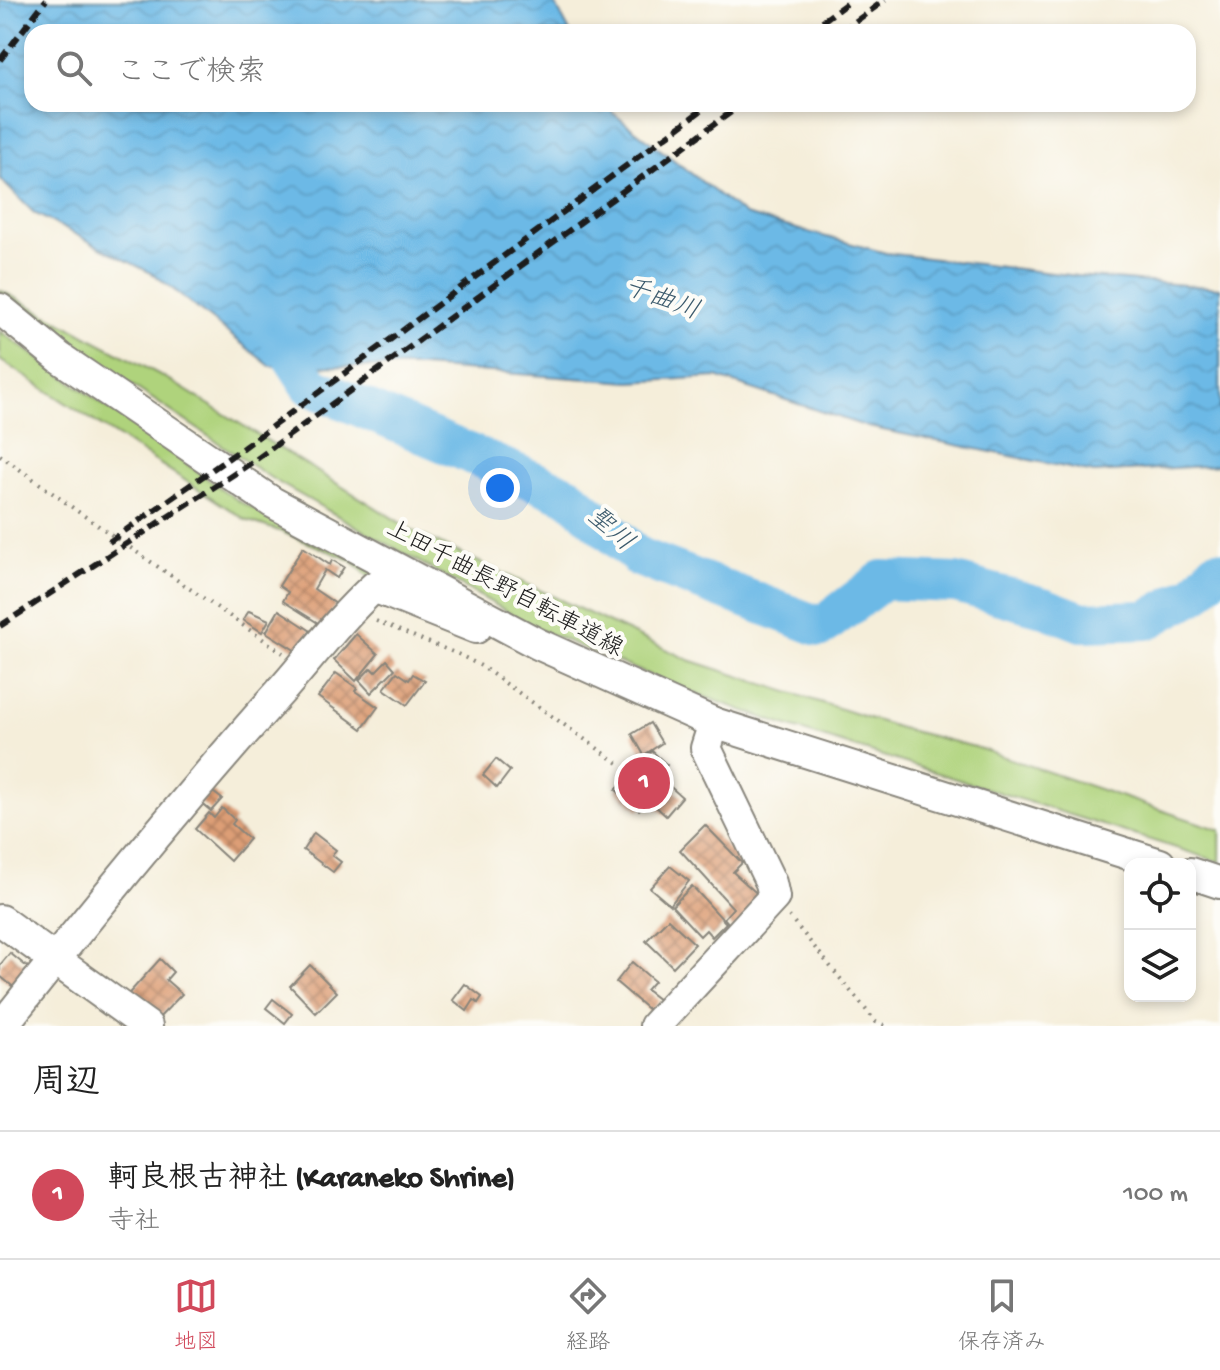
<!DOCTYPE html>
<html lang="ja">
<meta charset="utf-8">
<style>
:root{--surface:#fff;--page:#f2f2f2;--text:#222;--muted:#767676;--line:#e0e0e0;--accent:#d1495b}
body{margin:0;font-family:"Gochi Hand","Klee One",sans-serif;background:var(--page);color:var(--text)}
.controls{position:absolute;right:24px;bottom:24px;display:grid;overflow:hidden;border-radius:16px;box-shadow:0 4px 12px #0003}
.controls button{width:72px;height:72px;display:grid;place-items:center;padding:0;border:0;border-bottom:2px solid var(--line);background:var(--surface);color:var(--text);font:40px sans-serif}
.you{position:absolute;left:500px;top:488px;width:28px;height:28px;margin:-20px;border:6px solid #fff;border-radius:50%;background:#1a73e8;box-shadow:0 0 0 12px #1a73e833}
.badge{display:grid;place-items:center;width:52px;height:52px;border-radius:50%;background:var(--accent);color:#fff;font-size:26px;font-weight:700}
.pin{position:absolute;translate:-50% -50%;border:4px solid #fff;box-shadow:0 2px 8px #0006}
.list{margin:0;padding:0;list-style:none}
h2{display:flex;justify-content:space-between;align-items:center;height:104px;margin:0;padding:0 32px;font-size:34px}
h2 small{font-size:26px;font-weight:400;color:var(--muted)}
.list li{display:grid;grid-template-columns:52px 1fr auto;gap:24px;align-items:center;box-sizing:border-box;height:128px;padding:0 32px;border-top:2px solid var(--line)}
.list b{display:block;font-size:30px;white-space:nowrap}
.list p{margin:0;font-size:26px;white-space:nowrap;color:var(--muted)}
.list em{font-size:26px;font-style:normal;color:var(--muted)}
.icon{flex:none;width:44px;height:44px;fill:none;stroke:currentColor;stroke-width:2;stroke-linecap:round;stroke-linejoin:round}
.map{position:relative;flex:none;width:1220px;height:1026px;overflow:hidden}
.search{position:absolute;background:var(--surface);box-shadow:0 4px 12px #0003;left:24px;right:24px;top:24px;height:88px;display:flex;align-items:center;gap:20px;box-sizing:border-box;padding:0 28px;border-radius:24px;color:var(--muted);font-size:30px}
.sheet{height:232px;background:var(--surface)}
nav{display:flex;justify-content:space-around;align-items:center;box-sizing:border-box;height:112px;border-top:2px solid var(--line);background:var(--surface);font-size:22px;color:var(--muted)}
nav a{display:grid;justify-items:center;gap:4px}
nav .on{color:var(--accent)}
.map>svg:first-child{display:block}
.green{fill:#afd37c;stroke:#66784c;stroke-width:2}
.water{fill:url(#water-waves);stroke:#446a81;stroke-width:2}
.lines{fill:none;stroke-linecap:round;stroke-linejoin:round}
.river{stroke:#6cb9e6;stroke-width:40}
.building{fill:url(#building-cross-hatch)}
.minor-casing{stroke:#88857b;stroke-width:34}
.path{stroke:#88857b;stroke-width:4;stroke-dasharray:2 6;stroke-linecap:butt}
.minor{stroke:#fff;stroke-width:30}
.rail{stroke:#1c1c1c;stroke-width:6;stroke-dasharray:12 6;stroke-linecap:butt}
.labels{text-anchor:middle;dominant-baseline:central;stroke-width:8;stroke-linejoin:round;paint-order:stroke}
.street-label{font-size:24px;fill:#1c1c1c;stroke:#fdfcf7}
.water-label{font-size:26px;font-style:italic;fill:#3c5b6d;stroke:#fdfcf7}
</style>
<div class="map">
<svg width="1220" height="1026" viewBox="0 0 1220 1026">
<defs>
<pattern id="water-waves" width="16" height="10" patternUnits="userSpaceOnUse" patternTransform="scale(2)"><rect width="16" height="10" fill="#6cb9e6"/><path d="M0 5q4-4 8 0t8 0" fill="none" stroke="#5d9ec5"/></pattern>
<pattern id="building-cross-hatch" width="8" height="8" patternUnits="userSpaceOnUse" patternTransform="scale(2)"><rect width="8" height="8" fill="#dd9e76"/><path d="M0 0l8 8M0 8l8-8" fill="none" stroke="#b28060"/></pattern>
</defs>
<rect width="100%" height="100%" fill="#fdfcf7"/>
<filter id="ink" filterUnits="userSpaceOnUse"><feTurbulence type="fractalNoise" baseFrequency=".0125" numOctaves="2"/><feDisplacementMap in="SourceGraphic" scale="16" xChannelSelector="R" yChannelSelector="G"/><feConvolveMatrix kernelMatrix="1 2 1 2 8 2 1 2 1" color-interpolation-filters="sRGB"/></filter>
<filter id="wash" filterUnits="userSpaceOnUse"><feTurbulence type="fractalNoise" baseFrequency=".006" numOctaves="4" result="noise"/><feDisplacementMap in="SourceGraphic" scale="32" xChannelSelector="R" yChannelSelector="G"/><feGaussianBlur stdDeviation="1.8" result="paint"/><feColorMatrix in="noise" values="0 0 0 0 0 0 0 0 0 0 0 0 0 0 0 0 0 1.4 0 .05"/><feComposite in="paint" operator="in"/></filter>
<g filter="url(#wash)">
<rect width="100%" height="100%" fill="#f5eeda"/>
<!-- green -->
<g class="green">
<path d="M0 290 166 378 417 533 689 660 900 728 975 747 1220 830V862L781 724 686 690 540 630 274 480 0 297Z"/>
<path d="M0 331 240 502 356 556 508 634 371 579 351 560 282 532 246 520 0 360Z"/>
</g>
<!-- water -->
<path class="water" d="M0 0H553L570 32H32V104H608L613 113 745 215 886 253 1077 276 1220 288V465L1094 473 868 427 716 377 630 382 421 367 270 366 155 275 34 213 0 179Z"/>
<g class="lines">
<!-- river -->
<path class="river" d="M269 321 311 386 569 496 639 557 821 627 883 580 956 583 1043 607 1082 622 1147 620 1196 593 1216 570 1220 572"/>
</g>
<g id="blocks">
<!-- building -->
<g class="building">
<path d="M303 547 330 565 332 560 344 567 337 578 325 570 314 589 336 604 323 626 283 601 288 592 279 586Z"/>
<path d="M279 610 311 631 298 652 266 632Z"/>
<path d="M249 611 269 620 262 632 243 620Z"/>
<path d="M356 634 378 654 356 681 334 660Z"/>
<path d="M387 660 395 669 371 693 359 680 371 668 375 672Z"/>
<path d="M397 672 409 680 413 674 425 681 407 705 384 689Z"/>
<path d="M336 673 357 688 355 691 378 707 362 729 318 697Z"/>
<path d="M650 723 662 743 644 755 632 734Z"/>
<path d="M652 751 667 765 658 776 682 797 666 816 649 800 639 810 616 790Z"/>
<path d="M496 759 510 771 497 788 483 775Z"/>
<path d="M209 789 222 799 211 811 199 801Z"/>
<path d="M222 808 235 820 232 824 249 839 230 861 195 829 209 813 214 818Z"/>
<path d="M705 825 742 863 733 872 763 899 733 929 724 918 733 908 680 850Z"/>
<path d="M314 833 336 850 332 855 341 862 333 872 303 850Z"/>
<path d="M670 866 689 881 670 905 650 888Z"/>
<path d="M692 886 726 923 712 937 706 930 700 936 672 906Z"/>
<path d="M668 919 695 944 673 967 646 941Z"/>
<path d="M10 953 32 971 16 989 0 976V965Z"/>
<path d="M160 959 173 972 166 980 182 994 154 1023 150 1010 143 1004 134 1013 122 1001Z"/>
<path d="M632 962 654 981 646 990 659 1000 650 1011 616 982Z"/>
<path d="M310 965 337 992 316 1013 290 986Z"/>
<path d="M465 984 482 997 478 1003 474 1000 467 1011 453 1000Z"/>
<path d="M273 999 292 1014 285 1023 266 1008Z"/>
</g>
</g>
</g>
<g filter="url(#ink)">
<use href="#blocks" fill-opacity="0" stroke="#88857b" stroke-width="2"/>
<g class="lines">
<!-- minor casing -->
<g class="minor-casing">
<g id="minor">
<path d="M0 309 60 358 272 502 538 644 714 723 1160 864"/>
<path d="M1190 873 1220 883"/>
<path d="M0 920 147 1026"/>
<path d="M2 1026C92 912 183 800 280 692 311 657 339 619 374 587L476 628"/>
<path d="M655 1026 774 897 771 883 706 748 714 723"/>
</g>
</g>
<!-- path -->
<g class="path">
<path d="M0 455 80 513 283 653"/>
<path d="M376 621 460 655 481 666 621 765"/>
<path d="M789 916 876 1022 887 1026"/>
</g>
<!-- minor -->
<use href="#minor" class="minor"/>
<!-- rail -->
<g class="rail">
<path d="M808 32 851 0"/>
<path d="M841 32 885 0"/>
<path d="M0 60 46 0"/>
<path d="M109 542 243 448 710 104"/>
<path d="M0 626 254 461 742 104"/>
</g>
</g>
</g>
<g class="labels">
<!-- street labels -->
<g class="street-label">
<text transform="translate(504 590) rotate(28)">上田千曲長野自転車道線</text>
</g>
<!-- water labels -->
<g class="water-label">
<text transform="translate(661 301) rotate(20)">千曲川</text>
<text transform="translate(609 531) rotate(41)">聖川</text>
</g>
</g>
</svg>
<div class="controls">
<button><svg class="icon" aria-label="locate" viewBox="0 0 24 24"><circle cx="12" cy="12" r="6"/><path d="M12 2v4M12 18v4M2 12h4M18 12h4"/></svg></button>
<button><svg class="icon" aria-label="layers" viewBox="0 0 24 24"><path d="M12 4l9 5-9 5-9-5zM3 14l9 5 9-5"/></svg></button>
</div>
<div class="you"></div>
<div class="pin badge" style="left:644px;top:783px">1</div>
<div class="search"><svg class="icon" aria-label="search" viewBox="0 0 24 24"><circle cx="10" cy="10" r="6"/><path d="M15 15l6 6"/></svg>ここで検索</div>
</div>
<section class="sheet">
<h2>周辺<small></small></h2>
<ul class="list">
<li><span class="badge">1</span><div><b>軻良根古神社 (Karaneko Shrine)</b><p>寺社</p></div><em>100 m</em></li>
</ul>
</section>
<nav>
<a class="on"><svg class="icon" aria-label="map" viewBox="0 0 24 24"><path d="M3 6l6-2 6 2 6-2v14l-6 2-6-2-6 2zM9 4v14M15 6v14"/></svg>地図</a>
<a><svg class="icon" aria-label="directions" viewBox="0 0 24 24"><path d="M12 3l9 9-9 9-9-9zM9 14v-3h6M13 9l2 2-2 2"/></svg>経路</a>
<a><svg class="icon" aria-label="saved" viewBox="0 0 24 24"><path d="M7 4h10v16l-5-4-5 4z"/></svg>保存済み</a>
</nav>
